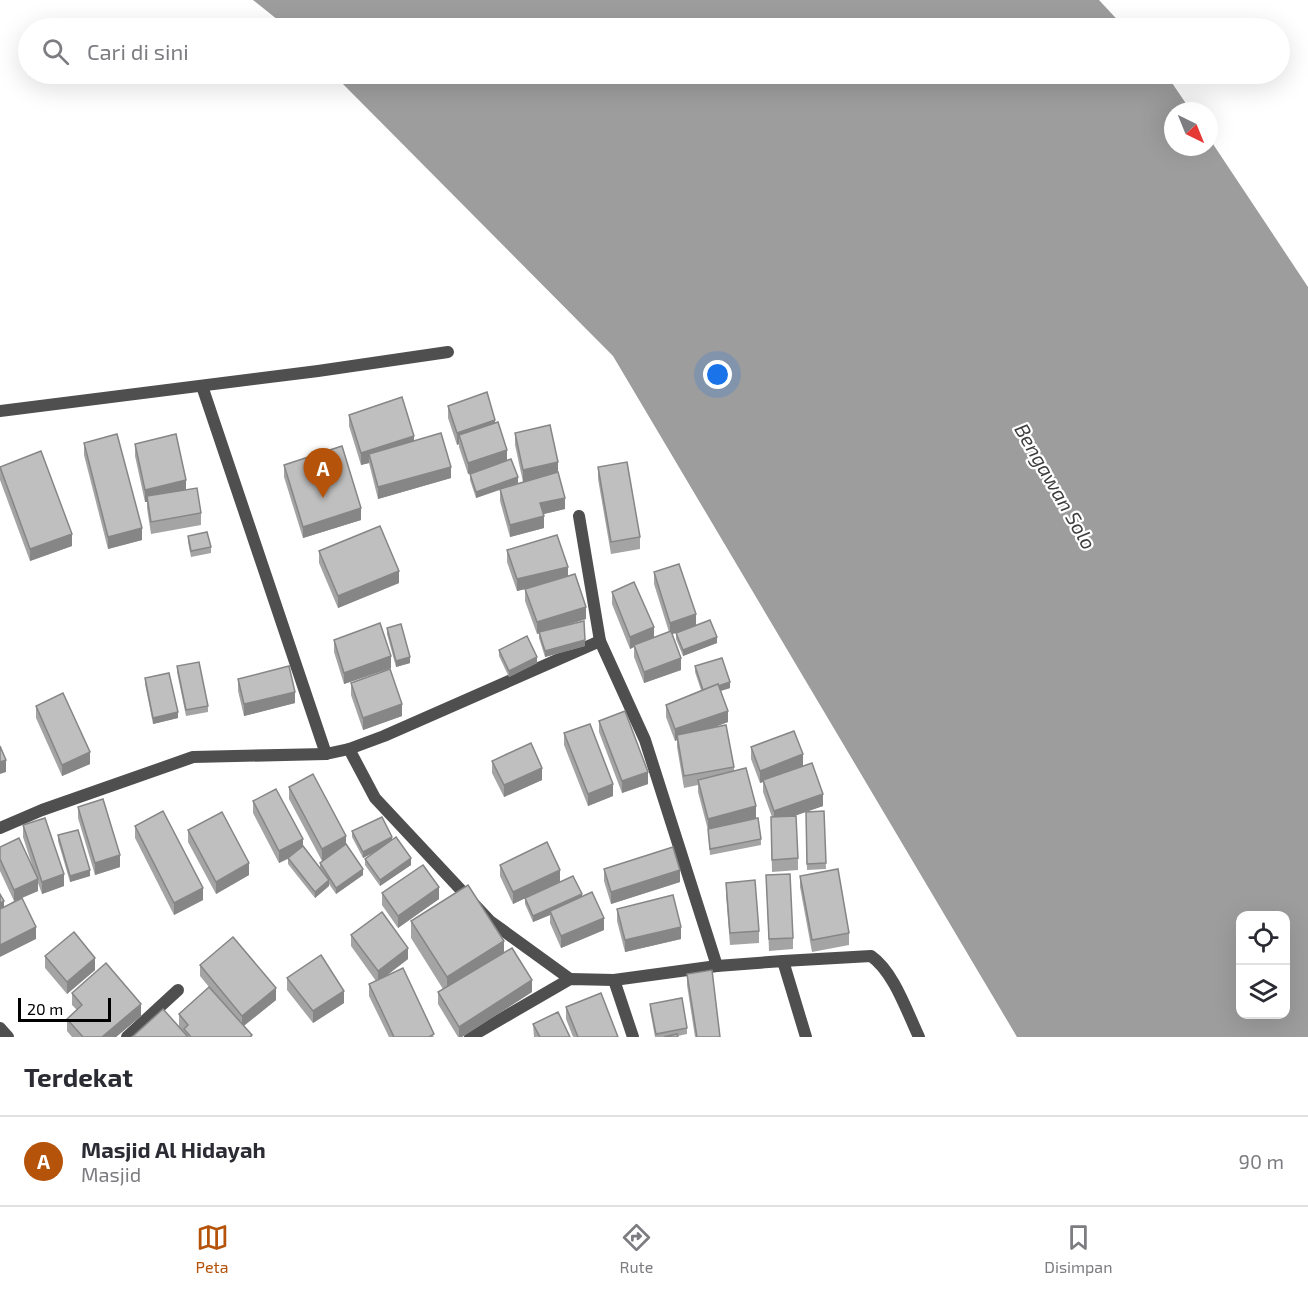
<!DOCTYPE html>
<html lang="id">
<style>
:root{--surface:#fff;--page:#f2f2f3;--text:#2b2b33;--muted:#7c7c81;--line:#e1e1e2;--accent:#b45309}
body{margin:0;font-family:"Exo 2",sans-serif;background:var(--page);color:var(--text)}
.controls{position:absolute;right:18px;bottom:18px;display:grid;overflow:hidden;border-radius:12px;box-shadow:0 6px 24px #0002}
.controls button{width:54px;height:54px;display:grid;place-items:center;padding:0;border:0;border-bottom:2px solid var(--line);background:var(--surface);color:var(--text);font:30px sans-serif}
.compass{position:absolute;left:1164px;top:102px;width:54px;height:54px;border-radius:50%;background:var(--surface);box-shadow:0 6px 24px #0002;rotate:137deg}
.scale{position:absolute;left:18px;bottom:15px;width:93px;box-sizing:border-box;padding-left:6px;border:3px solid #000;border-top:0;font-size:16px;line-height:21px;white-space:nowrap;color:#000;-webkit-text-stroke:4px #fff;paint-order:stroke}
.you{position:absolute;left:718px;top:375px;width:21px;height:21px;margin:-15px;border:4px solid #fff;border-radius:50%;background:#1a73e8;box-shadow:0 0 0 9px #1a73e833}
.badge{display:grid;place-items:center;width:39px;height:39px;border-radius:50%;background:var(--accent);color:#fff;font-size:20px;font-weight:700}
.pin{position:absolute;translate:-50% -50px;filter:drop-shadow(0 2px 3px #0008)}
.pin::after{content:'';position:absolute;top:32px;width:21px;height:18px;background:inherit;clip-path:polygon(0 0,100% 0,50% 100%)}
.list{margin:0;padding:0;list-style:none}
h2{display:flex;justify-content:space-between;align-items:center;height:78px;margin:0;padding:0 24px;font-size:26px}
h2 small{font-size:20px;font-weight:400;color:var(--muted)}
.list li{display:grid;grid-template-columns:39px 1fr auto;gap:18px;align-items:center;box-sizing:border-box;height:90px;padding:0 24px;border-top:2px solid var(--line)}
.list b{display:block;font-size:22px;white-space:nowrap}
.list p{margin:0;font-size:20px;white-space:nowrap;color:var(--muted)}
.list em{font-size:20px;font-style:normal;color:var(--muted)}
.icon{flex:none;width:33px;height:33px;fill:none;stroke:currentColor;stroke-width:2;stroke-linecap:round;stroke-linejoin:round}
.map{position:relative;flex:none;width:1308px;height:1037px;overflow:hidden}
.search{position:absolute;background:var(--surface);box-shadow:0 6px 24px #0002;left:18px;right:18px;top:18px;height:66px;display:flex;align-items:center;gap:15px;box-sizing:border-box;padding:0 21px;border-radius:33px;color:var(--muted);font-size:22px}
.sheet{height:168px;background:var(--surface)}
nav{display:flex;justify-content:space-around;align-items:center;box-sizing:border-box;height:84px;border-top:2px solid var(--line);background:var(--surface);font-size:16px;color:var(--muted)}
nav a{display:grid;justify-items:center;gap:3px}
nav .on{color:var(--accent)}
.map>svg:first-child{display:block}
.water{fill:#9d9d9d;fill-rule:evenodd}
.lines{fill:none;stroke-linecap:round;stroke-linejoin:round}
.street{stroke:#4f4f4f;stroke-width:12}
.wall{fill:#a4a4a4}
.shaded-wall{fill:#868686}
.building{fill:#bfbfbf;stroke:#868686;stroke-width:1.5}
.labels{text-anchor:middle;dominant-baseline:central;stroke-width:4.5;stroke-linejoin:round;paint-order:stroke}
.water-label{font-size:20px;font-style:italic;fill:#3e3e3e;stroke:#fff}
</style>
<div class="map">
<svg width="1308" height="1037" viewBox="0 0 1308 1037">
<rect width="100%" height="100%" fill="#fff"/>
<!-- water -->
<g class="water">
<path d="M253 0H1099L1125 28H288Z"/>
<path d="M333 74H1166L1191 111H1173V147H1209V138L1308 287V1037H1017L613 356ZM1240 916H1286V1014H1240Z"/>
</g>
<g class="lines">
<!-- street -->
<g class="street">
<path d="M202 386 326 754"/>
<path d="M0 411 318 371 448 352"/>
<path d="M579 516 600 641"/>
<path d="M349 749 375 798 490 921 570 979"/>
<path d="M0 828 42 810 193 757 326 754 349 749 384 736 600 641 645 740 717 966"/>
<path d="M783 961 871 956C894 972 907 1012 919 1037"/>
<path d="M614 980 633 1037"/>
<path d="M0 1028 8 1037"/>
<path d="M127 1037 178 990"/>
<path d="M470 1037 570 979 614 980 717 966 783 961 806 1037"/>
</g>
</g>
<!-- wall -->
<g class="wall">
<path d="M448 406 495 423 507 461 518 483 507 487 523 482 515 445V433L558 472 565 509 543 514 544 528 510 537 500 501V490L476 498 470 480V474H468L459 447V444L457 445 448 418Z"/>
<path d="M349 415 414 441 451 478 378 499 369 463 361 465 349 426Z"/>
<path d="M84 443 142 540 108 549 84 455Z"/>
<path d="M135 444 186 490 201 513V525L151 534 147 508V502H145L135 456Z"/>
<path d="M284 465 361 520 303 538 284 477Z"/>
<path d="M0 467 72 546 30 561 0 480Z"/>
<path d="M598 467 640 537V549L611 554 598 479Z"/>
<path d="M188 536 211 547V553L191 557 188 542Z"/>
<path d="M507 550 568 577 586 619 556 628 585 646 545 657 539 638V633L537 634 525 601V589L532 587 517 591 507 562Z"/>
<path d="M319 551 399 583 338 608 319 563Z"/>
<path d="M654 572 696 625 717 643 683 656 676 639V633L682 631 672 634 681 670 644 683 634 657V647L630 649 612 604V592L654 638 669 632 654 584Z"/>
<path d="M387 628 410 663 396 667 387 634Z"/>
<path d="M334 640 391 668 344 684 334 652Z"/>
<path d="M499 650 537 663 509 677 499 656Z"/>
<path d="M177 666 208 706V712L186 716 177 672Z"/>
<path d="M695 666 730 688 721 691 728 722 710 729 734 767V771L756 818 761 839V845L710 855 708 830 698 792V785L684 788 677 747V740L675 741 666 717V705L701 690 695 672Z"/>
<path d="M145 678 178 718 153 724 145 684Z"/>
<path d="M238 679 295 703 244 716 238 691Z"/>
<path d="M351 683 402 716 363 730 351 695Z"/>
<path d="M36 706 90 764 62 776 36 718Z"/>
<path d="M599 721 648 784 622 793 599 732Z"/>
<path d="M564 733 613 796 588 806 564 745Z"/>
<path d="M751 747 803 766 823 806 794 816 798 858V870L772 872 771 829 772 817 763 792V782L760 783 751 759Z"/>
<path d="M492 761 542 780 504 797 492 773Z"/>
<path d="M289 787 346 845 363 875 336 894 329 884V886L315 898 288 864V859L279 863 253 813V801L303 847 320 868V863L322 861 289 799Z"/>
<path d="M78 807 120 867 95 875 78 818Z"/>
<path d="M824 811 826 869 807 870 806 812Z"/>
<path d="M23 825 64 886 42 894 38 883V891L22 898 36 939 4 907 14 901 0 871V847L33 868 23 837Z"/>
<path d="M135 826 203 900 174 915 135 838Z"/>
<path d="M188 830 249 875 216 894 188 842Z"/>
<path d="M352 831 392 840 411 865 380 886 365 865V859L376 851 363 858 352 837Z"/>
<path d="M58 835 90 876 70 882 58 841Z"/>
<path d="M500 865 560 882 582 897 604 930 561 948 550 923V915L533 922 525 904V898L513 904 500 876Z"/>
<path d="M604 869 680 882 611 904 604 881Z"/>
<path d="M766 875 793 938V949L769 951Z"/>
<path d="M800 876 849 933V945L812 952 800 887Z"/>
<path d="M726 883 759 931V943L730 945 726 895Z"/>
<path d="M382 893 439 899 398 928 382 905Z"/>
<path d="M617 909 681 939 625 952 617 921Z"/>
<path d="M411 921 504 952 532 992 462 1037H458L438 1004V992L443 989 411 938Z"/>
<path d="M351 935 408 959 386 976 434 1037H389L369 996V984L376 981 351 946Z"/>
<path d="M45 956 95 970 67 994 45 968Z"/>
<path d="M200 965 276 1000 244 1026 252 1037H132L184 1033 179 1026V1014L209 987 200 976Z"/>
<path d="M687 974 720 1037H695L687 985Z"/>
<path d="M287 978 344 1003 313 1023 287 990Z"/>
<path d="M72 993 141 1016 116 1037H72L67 1031V1019L77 1010 72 1005Z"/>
<path d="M650 1004 687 1028V1034L678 1036V1037H655L650 1010Z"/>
<path d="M566 1007 618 1037H573L566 1019Z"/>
<path d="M533 1024 570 1037H534Z"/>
</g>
<!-- shaded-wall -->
<g class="shaded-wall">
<path d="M495 420V432L459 435V444L457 445V433Z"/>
<path d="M414 436V448L369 454V463L361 465V453Z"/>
<path d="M507 450V462L468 474V463Z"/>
<path d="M558 462V474L523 482V470Z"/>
<path d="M451 467V478L378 499V487Z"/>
<path d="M518 477V483L476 498V492Z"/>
<path d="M186 480V492L147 496V502H145V490Z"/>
<path d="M565 498V509L540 515V503Z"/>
<path d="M361 508V520L303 538V527Z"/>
<path d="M544 516V528L510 537V525Z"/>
<path d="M142 528V540L108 549V537Z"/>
<path d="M72 534V546L30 561V549Z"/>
<path d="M568 567V579L517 591V579Z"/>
<path d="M399 571V583L338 608V596Z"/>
<path d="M586 607V619L537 634V622Z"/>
<path d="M696 614V626L670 635V623Z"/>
<path d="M654 627V639L634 645V647L630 649V637Z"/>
<path d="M717 637V643L683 656V650Z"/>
<path d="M585 640V646L545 657V651Z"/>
<path d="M391 656V668L344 684V673Z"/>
<path d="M410 657V663L396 667V661Z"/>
<path d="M537 657V663L509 677V671Z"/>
<path d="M681 658V670L644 683V672Z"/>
<path d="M730 682V688L703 696V690Z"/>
<path d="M295 692V703L244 716V704Z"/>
<path d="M402 704V716L363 730V718Z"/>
<path d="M728 711V722L678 740 677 735V740L675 741V729Z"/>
<path d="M178 712V718L153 724V718Z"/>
<path d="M90 752V764L62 776V765Z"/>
<path d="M803 754V766L760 783V771Z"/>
<path d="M6 760V772L0 774V762Z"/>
<path d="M542 768V780L504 797V785Z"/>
<path d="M648 772V784L622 793V781Z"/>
<path d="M613 784V796L588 806V794Z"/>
<path d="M823 794V806L774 823V811Z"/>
<path d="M756 806V818L708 831V819Z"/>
<path d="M346 836V848L322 861V849Z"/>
<path d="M392 837V843L363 858V852Z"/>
<path d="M303 839V850L279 863V851Z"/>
<path d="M120 855V867L95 875V863Z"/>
<path d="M411 858V865L380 886V880Z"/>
<path d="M249 863V875L216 894V882Z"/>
<path d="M363 869V875L336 894V888Z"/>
<path d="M90 870V876L70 882V876Z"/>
<path d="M560 870V882L513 904V892Z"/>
<path d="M680 870V882L611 904V892Z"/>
<path d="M64 874V886L42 894V882Z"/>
<path d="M38 879V891L14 901V890Z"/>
<path d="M329 880V886L315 898V892Z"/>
<path d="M439 887V899L398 928V916Z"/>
<path d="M203 888V900L174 915V903Z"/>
<path d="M582 894V900L550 911V915L533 922V916Z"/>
<path d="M4 901V913L0 915V903Z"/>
<path d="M604 918V930L561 948V936Z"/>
<path d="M36 927V939L0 957V945Z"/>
<path d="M681 927V939L625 952V940Z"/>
<path d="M504 941V958L447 995V977Z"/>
<path d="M408 948V959L378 982V971Z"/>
<path d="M95 958V970L67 994V982Z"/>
<path d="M532 980V992L462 1037H459V1027Z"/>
<path d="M276 988V1000L242 1027V1016Z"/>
<path d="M344 991V1003L313 1023V1011Z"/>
<path d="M141 1004V1016L116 1037H102Z"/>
</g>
<!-- building -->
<g class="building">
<path d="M487 392 495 420 457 433 448 406Z"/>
<path d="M402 397 414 436 361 453 349 415Z"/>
<path d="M498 422 507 450 468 463 459 435Z"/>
<path d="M550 425 558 462 523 470 515 433Z"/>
<path d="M441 433 451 467 378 487 369 454Z"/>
<path d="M117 434 142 528 108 537 84 443Z"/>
<path d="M176 434 186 480 145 490 135 444Z"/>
<path d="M342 446 361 508 303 527 284 465Z"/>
<path d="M41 451 72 534 30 549 0 467Z"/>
<path d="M511 459 518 477 476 492 470 474Z"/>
<path d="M627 462 640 537 611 542 598 467Z"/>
<path d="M558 472 565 498 540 503 544 516 510 525 500 489Z"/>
<path d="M197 488 201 513 151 522 147 496Z"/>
<path d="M380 526 399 571 338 596 319 551Z"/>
<path d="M207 532 211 547 191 551 188 536Z"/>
<path d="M557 535 568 567 517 579 507 550Z"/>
<path d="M679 564 696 614 670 623 654 572Z"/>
<path d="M575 574 586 607 537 622 525 589Z"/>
<path d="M634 582 654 627 630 637 612 592Z"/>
<path d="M710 620 717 637 683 650 676 633Z"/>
<path d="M584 621 585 640 545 651 539 632Z"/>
<path d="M380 623 391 656 344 673 334 640Z"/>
<path d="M401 624 410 657 396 661 387 628Z"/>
<path d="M671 631 681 658 644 672 634 645Z"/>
<path d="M527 636 537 657 509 671 499 650Z"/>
<path d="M722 658 730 682 718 686V684L703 690 695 666Z"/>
<path d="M199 662 208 706 186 710 177 666Z"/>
<path d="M289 666 295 692 244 704 238 679Z"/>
<path d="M390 669 402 704 363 718 351 683Z"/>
<path d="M169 673 178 712 153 718 145 678Z"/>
<path d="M718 684 728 711 675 729 666 705Z"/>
<path d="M63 693 90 752 62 765 36 706Z"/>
<path d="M625 711 648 772 622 781 599 721Z"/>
<path d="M590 724 613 784 588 794 564 733Z"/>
<path d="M726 725 734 767 684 776 677 735Z"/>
<path d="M794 731 803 754 760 771 751 747Z"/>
<path d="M531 743 542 768 504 785 492 761Z"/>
<path d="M0 746 6 760 0 762Z"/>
<path d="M812 763 823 794 774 811 763 780Z"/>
<path d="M746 768 756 806 708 819 698 780Z"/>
<path d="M313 774 346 836 322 849 289 787Z"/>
<path d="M276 789 303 839 279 851 253 801Z"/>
<path d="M103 799 120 855 95 863 78 807Z"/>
<path d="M163 811 203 888 174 903 135 826Z"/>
<path d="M824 811 826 863 807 864 806 812Z"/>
<path d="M222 812 249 863 216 882 188 830Z"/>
<path d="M796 816 798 858 772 860 771 817Z"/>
<path d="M382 817 392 837 363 852 352 831Z"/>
<path d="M45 818 64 874 42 882 23 825Z"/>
<path d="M758 818 761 839 710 849 708 829Z"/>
<path d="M78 830 90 870 70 876 58 835Z"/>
<path d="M396 837 411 858 380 880 365 859Z"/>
<path d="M19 838 38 879 14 890 0 859V847Z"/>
<path d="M547 842 560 870 513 892 500 865Z"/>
<path d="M346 844 363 869 336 888 320 863Z"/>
<path d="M303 846 329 880 315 892 288 858Z"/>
<path d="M673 847 680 870 611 892 604 869Z"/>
<path d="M423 865 439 887 398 916 382 893Z"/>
<path d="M838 869 849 933 812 940 800 876Z"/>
<path d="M790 874 793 938 769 939 766 875Z"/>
<path d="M573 876 582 894 533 916 525 898Z"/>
<path d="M755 880 759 931 730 933 726 883Z"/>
<path d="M468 885 504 941 447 977 411 921Z"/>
<path d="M592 892 604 918 561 936 550 911Z"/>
<path d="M0 894 4 901 0 903Z"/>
<path d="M673 895 681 927 625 940 617 909Z"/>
<path d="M22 898 36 927 0 945V909Z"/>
<path d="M382 912 408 948 378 971 351 935Z"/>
<path d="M74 932 95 958 67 982 45 956Z"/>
<path d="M233 937 276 988 242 1016 200 965Z"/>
<path d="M512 948 532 980 459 1027 438 992Z"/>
<path d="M321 955 344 991 313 1011 287 978Z"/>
<path d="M106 963 141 1004 102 1037H83L67 1019 82 1005 72 993Z"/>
<path d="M403 968 434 1034 429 1037H394L369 984Z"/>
<path d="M712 970 720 1037H697L687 974Z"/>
<path d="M209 987 252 1035 250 1037H191L184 1029 188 1025 179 1014Z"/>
<path d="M601 993 618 1037H578L566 1007Z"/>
<path d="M682 998 687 1028 656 1034 650 1004Z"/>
<path d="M163 1009 188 1037H132Z"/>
<path d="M558 1012 570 1037H540L533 1024Z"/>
<path d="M677 1034 678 1037H664Z"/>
</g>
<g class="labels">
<!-- water labels -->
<g class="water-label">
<text transform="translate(1056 486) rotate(60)">Bengawan Solo</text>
</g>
</g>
</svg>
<div class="controls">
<button><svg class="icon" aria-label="locate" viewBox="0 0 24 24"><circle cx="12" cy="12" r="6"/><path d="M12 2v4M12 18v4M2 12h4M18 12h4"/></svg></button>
<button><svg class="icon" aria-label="layers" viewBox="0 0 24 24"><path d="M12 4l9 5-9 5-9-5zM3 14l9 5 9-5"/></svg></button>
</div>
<svg class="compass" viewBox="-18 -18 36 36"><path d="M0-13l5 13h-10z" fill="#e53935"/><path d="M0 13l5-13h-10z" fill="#7c7c81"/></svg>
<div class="scale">20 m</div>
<div class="you"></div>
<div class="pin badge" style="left:323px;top:498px">A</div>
<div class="search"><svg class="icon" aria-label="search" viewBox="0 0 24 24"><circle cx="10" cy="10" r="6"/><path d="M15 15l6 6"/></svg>Cari di sini</div>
</div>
<section class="sheet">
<h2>Terdekat<small></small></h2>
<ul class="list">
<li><span class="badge">A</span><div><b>Masjid Al Hidayah</b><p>Masjid</p></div><em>90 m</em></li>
</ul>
</section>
<nav>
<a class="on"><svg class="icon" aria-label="map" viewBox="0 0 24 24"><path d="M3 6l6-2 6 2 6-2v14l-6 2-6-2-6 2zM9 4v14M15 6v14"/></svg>Peta</a>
<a><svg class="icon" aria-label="directions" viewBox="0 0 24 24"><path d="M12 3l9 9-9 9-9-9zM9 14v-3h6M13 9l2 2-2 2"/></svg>Rute</a>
<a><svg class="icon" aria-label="saved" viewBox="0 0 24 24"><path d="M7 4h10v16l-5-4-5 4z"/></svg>Disimpan</a>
</nav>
